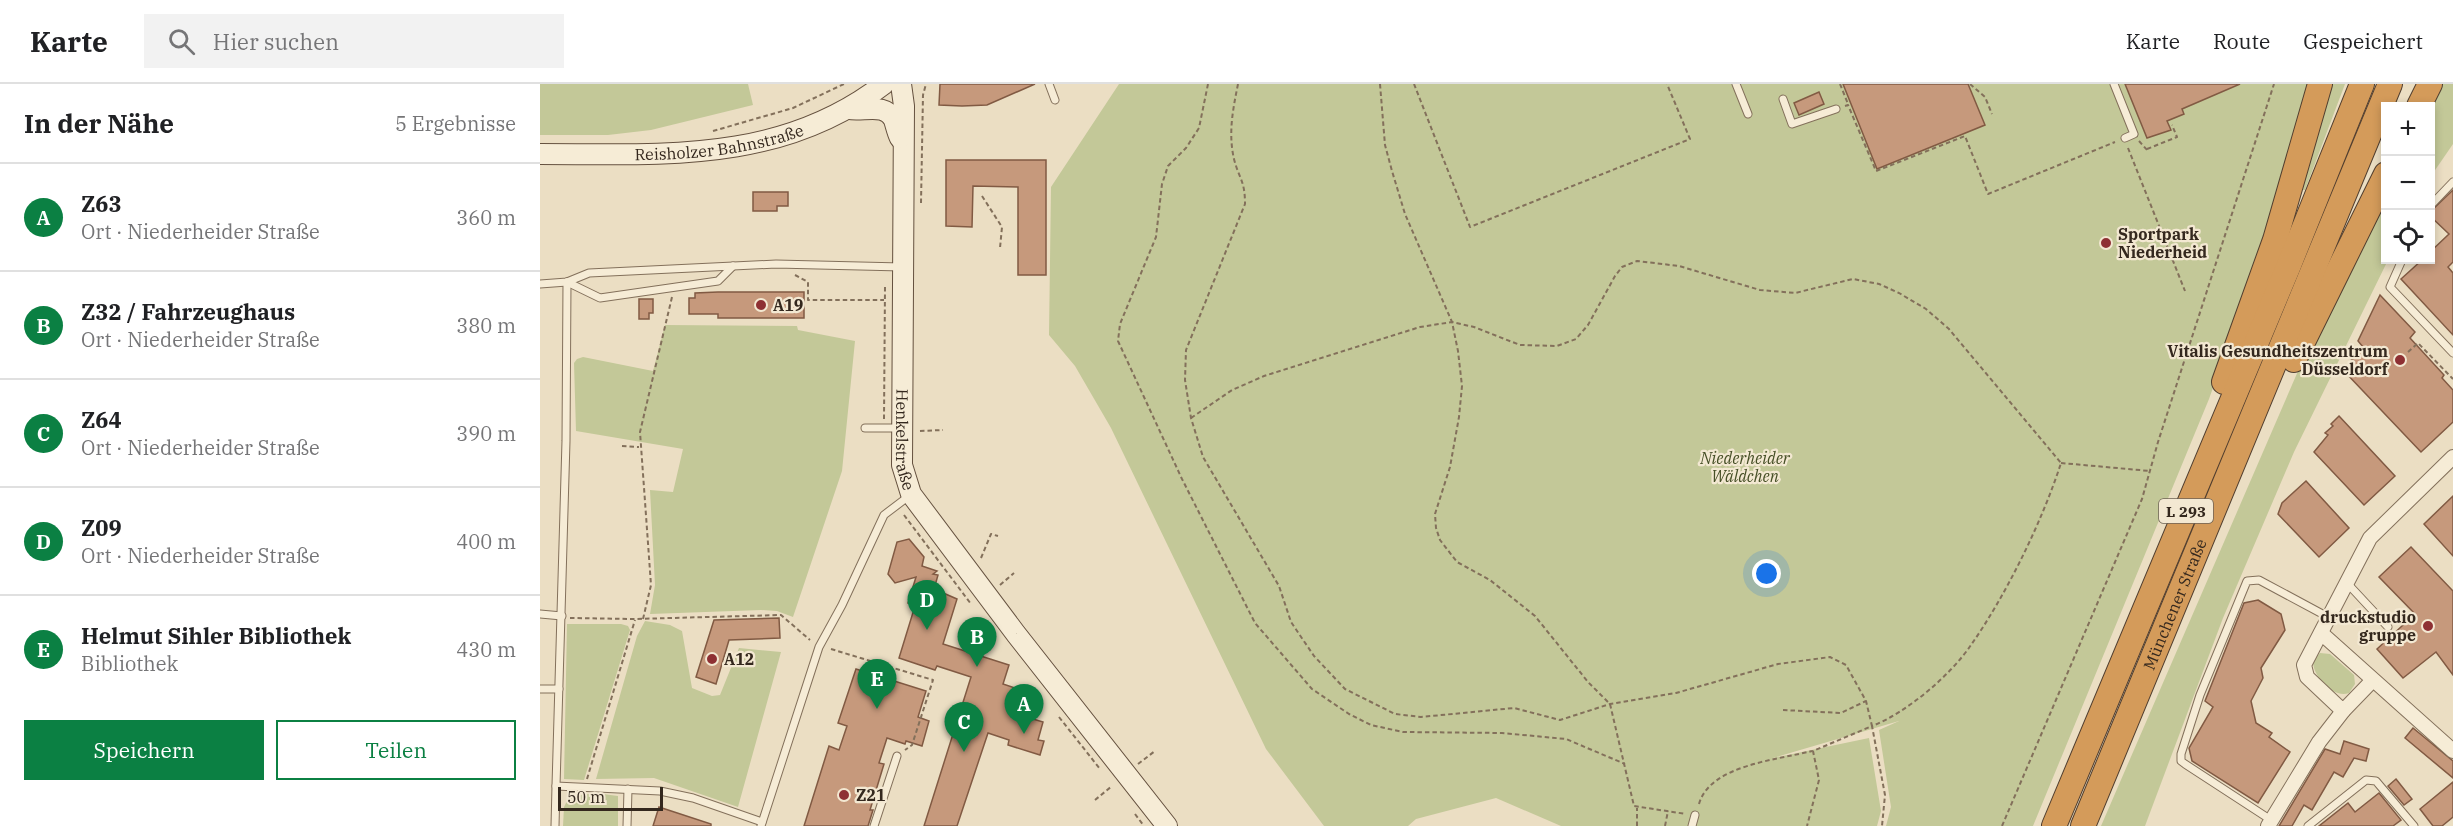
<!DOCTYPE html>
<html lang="de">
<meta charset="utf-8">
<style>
:root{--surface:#fff;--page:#f2f2f2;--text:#202124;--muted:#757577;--line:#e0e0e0;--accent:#0b8043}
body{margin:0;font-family:"IBM Plex Serif",serif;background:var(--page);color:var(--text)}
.controls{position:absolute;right:18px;top:18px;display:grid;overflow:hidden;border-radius:0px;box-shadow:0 3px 9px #0003}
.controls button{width:54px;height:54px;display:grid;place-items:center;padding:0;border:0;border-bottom:2px solid var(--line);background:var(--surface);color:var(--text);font:30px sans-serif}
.scale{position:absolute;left:18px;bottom:15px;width:105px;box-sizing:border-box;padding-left:6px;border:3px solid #34281e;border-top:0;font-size:16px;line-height:21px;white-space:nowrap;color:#34281e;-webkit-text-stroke:4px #f3e8d2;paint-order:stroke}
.you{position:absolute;left:1227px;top:490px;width:21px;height:21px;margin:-15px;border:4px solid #fff;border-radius:50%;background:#1a73e8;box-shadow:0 0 0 9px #1a73e833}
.badge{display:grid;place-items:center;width:39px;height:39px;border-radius:50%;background:var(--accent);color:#fff;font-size:20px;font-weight:700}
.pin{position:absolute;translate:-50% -50px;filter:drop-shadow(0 2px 3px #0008)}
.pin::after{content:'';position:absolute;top:32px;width:21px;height:18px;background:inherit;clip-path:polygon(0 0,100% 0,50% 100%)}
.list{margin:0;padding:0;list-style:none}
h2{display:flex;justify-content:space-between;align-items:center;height:78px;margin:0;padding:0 24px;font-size:26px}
h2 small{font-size:20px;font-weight:400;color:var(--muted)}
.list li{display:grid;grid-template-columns:39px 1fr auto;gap:18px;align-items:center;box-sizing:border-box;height:108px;padding:0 24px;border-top:2px solid var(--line)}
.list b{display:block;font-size:22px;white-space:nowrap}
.list p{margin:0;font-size:20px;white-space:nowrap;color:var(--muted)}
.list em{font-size:20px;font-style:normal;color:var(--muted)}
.actions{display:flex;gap:12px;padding:18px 24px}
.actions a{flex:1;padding:14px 0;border:2px solid var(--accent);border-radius:0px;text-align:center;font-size:21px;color:var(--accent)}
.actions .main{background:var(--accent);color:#fff}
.icon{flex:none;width:33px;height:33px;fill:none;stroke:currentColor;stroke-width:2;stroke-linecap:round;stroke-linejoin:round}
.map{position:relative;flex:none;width:1913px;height:742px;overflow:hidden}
header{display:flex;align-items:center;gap:36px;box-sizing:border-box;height:84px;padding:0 30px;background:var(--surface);border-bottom:2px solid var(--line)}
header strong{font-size:28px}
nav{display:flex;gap:33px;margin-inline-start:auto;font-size:21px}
.search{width:420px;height:54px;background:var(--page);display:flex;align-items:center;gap:15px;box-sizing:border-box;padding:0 21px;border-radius:0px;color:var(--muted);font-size:22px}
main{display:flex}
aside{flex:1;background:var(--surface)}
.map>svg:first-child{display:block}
.green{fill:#c3c898}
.building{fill:#c6997c;stroke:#815a43;stroke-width:1.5}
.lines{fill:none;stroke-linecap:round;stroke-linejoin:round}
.lane-casing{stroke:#83705b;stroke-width:9}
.street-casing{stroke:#83705b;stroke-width:16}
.secondary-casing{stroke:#65513f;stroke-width:22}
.highway-casing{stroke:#513e2f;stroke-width:26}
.path{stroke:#83705b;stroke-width:2;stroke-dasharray:4.5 3;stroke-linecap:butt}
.lane{stroke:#f6ecd6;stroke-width:7}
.street{stroke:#f6ecd6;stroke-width:14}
.secondary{stroke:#f6ecd6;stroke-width:20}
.highway{stroke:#d49b5a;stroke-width:24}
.poi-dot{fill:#8e3033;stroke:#f3e8d2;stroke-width:2}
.labels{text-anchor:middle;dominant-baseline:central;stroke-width:4.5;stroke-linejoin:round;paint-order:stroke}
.shield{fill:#f3e8d2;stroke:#6d6254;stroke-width:1.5}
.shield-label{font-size:15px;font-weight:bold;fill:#34281e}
.street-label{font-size:16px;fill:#34281e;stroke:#f3e8d2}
.poi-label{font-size:16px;font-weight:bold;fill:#34281e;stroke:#f3e8d2;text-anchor:start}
.park-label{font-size:16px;font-style:italic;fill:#464f26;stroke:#f3e8d2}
</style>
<header>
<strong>Karte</strong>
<div class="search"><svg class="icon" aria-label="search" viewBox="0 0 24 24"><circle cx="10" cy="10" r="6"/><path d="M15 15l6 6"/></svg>Hier suchen</div>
<nav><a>Karte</a><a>Route</a><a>Gespeichert</a></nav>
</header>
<main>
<aside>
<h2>In der Nähe<small>5 Ergebnisse</small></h2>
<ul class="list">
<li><span class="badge">A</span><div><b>Z63</b><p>Ort · Niederheider Straße</p></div><em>360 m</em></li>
<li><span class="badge">B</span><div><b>Z32 / Fahrzeughaus</b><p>Ort · Niederheider Straße</p></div><em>380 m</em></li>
<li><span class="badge">C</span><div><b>Z64</b><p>Ort · Niederheider Straße</p></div><em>390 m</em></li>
<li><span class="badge">D</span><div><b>Z09</b><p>Ort · Niederheider Straße</p></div><em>400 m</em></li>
<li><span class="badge">E</span><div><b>Helmut Sihler Bibliothek</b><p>Bibliothek</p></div><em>430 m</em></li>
</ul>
<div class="actions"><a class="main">Speichern</a><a>Teilen</a></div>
</aside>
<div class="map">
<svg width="1913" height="742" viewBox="0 0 1913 742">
<rect width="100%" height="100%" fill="#ebdec3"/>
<!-- green -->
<g class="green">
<path d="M0 0H208L213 21 111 46 68 51H0Z"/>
<path d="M579 0H1770L1727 152 1669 315 1493 742H1346L1351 723 1339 646 1359 637 1233 674 1329 654 1341 727 1337 742H1021L956 714 876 735 868 742H784L726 665 571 344 535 282 509 251 511 103Z"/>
<path d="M1788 0H1805L1765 106H1762Z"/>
<path d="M1902 0H1913V60L1891 92 1890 24Z"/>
<path d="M1845 110 1846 176H1848L1754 368 1683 534 1605 742H1561L1765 271Z"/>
<path d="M125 241 257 242 258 246 315 257 302 387 253 533 237 527 221 526 110 530 115 501 110 406 133 408 143 365 36 347 34 279 37 275 43 273 113 287Z"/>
<path d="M105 537 130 541 142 547 152 604 172 612 180 611 199 564 241 568 198 723 114 694 56 695 97 552Z"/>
<path d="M27 540H81L88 542 90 546 44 696 24 695Z"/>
<path d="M1780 569 1790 570 1814 591 1815 600 1809 609C1793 615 1772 592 1773 576Z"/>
<path d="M55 709 78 712V742H23L24 723 29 713Z"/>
</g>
<!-- building -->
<g class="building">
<path d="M400 0H495L447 21 422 22 399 21Z"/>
<path d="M1303 0H1428L1445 41 1337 85Z"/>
<path d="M1585 0H1700L1642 25 1644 30 1627 37 1631 46 1607 54Z"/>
<path d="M1279 8 1284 20 1259 31 1254 19Z"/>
<path d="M406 76H506V191H478V103L433 102 432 143 406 142Z"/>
<path d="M1913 106V178L1908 183 1913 189V251L1861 195 1882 176H1890V168L1909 150 1890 132V128Z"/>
<path d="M213 108H248V122H237V127H213Z"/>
<path d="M178 208H264V234H178V230H149V214H155V209Z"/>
<path d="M1840 211 1875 248 1870 254 1904 291 1902 294 1913 306V338L1881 368 1804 287 1814 277 1810 274 1823 263 1818 257Z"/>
<path d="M99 215H113V229H109V235H99Z"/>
<path d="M1799 332 1855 392 1824 421 1774 368 1788 351 1785 349 1793 342 1791 340Z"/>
<path d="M1766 397 1809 444 1779 473 1738 430 1742 419Z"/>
<path d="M1913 412V472L1884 440Z"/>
<path d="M369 455 384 473 382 482 397 487 393 490 398 491 394 505 417 515 403 560 469 581 463 600 490 609 483 632 503 638 498 656 504 657 500 671 468 661 469 656 448 649 417 742H384L431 593 397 582 395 586 359 574 375 522 368 519 376 493 355 499 348 490 357 458Z"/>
<path d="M1871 463 1913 507V591L1896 568 1863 594 1837 565 1875 530 1839 493Z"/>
<path d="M1718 516 1741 530 1745 546 1721 584 1723 594 1711 617 1716 639 1732 649 1729 653 1750 668 1718 719 1652 677 1649 664 1673 623 1665 617 1704 519Z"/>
<path d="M239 534 240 554 189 556 176 600 156 593 174 536Z"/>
<path d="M316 585 386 607 378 633 389 637 382 662 366 657 365 660 347 654 339 679 344 680 330 726H333L328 742H264L289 662 299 666 307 642 298 639Z"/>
<path d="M1873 644 1913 677V694L1865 654Z"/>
<path d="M1804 657 1829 665 1826 677 1814 674 1803 693 1794 688 1772 726 1764 721 1752 742H1739L1785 665 1800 670Z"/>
<path d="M1856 695 1872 715 1864 721 1848 702Z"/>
<path d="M1913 698V733L1902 742H1893L1880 725Z"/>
<path d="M1839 709 1861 736 1853 742H1779L1808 719 1815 728Z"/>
<path d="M119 723 171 740V742H113Z"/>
</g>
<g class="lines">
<!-- lane casing -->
<g class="lane-casing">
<g id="lane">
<path d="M509 0 515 16"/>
<path d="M1196 0 1208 30"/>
<path d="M1574 0 1594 50 1585 54"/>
<path d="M1243 15 1252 40 1296 25"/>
<path d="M1890 122 1913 98"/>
<path d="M1862 176 1850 203 1913 269"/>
<path d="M27 198 26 357 16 702 120 707 153 714 222 738"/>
<path d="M27 198 60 214 178 197 193 182"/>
<path d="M0 200 27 198 49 189 236 180 362 183"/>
<path d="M325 344H360"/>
<path d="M1807 499 1848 543"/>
<path d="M0 530 22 532"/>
<path d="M0 605H19"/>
<path d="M1731 736 1645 680 1641 677V670L1660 611 1707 497 1719 496 1788 533"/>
<path d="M15 742 16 702"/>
<path d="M87 742 88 705"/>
<path d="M221 742 279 563 302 521 344 431 369 412"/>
<path d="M334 742 357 672"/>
<path d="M1152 742 1155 731"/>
<path d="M1768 742 1826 696 1836 697 1874 742"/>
</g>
</g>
<!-- street casing -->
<g class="street-casing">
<g id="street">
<path d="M1781 549 1913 667"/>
<path d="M1832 597 1803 627 1767 593 1764 581 1830 454 1913 373"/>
<path d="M1728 742 1779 658 1803 627"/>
</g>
</g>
<!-- secondary casing -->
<g class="secondary-casing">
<g id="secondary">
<path id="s1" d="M361 0 364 22 362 381 371 410 476 550 627 742"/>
<path d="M309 25C323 28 346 18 354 36 356 42 357 48 360 54"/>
<path id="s2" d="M0 70C122 70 241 80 344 0"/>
</g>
</g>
<!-- highway casing -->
<g class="highway-casing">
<g id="highway">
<path d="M1879 22 1890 0"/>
<path d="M1754 276 1846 90"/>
<path d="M1684 298 1735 156 1780 0"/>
<path d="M1514 742 1749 181 1822 0"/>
<path id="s3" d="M1543 742 1850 0"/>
</g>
</g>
<!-- path -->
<g class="path">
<path d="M668 0 659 44 646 64 628 82 622 100 616 153 580 240 578 257 642 395 715 539 772 605 809 630 831 641 863 648 962 649 1026 655 1085 680"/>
<path d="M698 0C693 25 688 49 694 75 699 95 705 96 705 120L646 266 645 296 651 334 663 373 739 502 751 538 774 572 805 605 855 630 881 633 974 624 1020 636 1070 620 1136 609 1238 580 1290 573 1306 581 1326 617 1332 642 1273 667 1279 696 1267 742"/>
<path d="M840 0 845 61 852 87 865 130 912 238 918 267 922 302 919 333 910 383 895 430 896 444 900 456 917 478 950 496 995 532 1048 598 1070 620 1094 722 1146 730"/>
<path d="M874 0 930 143 1150 55 1127 0"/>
<path d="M1300 0 1308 20"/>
<path d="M1430 0 1445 13 1452 30"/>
<path d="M1305 22 1308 21 1336 87 1425 52 1448 110 1575 58"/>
<path d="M173 47 253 24 304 0"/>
<path d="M1599 57 1608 67"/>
<path d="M1588 64 1645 207"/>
<path d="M1607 65 1637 53 1632 41"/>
<path d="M442 112 462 143 460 164"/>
<path d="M381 119 383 11 386 0"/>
<path d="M255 191 268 198V216H344"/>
<path d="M1868 268 1878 259 1913 295"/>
<path d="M651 334 692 306 724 292 880 243 912 238 934 243 980 261 1017 262 1036 255 1048 241 1075 192 1082 183 1097 177 1139 182 1220 206 1255 209 1313 195 1339 200 1359 209 1386 225 1409 245 1521 379C1502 438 1466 511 1431 561 1410 592 1366 629 1332 642L1345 711 1342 742"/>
<path d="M344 335 345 203"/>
<path d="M380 347 403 346"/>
<path d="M82 362 99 363"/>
<path d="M1521 379 1610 387"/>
<path d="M364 431 431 520"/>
<path d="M441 474 451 450 458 452"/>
<path d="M460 501 474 489"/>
<path d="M30 534 95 535 241 531 270 556"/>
<path d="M103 535 111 501 100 348 132 213"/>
<path d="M291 565 393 596 372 661 365 666"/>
<path d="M1243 626 1301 629 1326 617"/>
<path d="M519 633 560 685"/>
<path d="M598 680 615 667"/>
<path d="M47 695 95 536"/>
<path d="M555 716 572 702"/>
<path d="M1159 720C1170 681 1237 676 1272 667"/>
<path d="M595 730 604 742"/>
<path d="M1097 742V724"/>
<path d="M1125 742 1128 727"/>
<path d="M1462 742 1602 415 1618 358 1734 0"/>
</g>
<!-- lane -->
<use href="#lane" class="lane"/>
<!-- street -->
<use href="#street" class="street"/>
<!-- secondary -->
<use href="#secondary" class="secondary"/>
<!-- highway -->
<use href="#highway" class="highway"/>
</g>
<!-- markers -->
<g class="poi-dot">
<circle cx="1566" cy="159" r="6"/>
<circle cx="221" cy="221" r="6"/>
<circle cx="1860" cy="276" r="6"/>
<circle cx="1888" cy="542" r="6"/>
<circle cx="172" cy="575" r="6"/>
<circle cx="304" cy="711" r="6"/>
</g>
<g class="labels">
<!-- shield labels -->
<rect class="shield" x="1619" y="415" width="54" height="24" rx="4.5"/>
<g class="shield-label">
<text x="1646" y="427">L 293</text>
</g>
<!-- street labels -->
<g class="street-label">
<text stroke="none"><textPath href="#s2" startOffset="180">Reisholzer Bahnstraße</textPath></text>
<text stroke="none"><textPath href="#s1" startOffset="356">Henkelstraße</textPath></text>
<text stroke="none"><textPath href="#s3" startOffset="240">Münchener Straße</textPath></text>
</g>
<!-- poi labels -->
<g class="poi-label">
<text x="1578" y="150">Sportpark<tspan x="1578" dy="18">Niederheid</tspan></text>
<text x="233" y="221">A19</text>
<text x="1848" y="267" text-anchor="end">Vitalis Gesundheitszentrum<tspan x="1848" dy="18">Düsseldorf</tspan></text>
<text x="1876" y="533" text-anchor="end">druckstudio<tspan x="1876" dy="18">gruppe</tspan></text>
<text x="184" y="575">A12</text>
<text x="316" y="711">Z21</text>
</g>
<!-- park labels -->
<g class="park-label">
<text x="1205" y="374">Niederheider<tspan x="1205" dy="18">Wäldchen</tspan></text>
</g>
</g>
</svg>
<div class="controls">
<button>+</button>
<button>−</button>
<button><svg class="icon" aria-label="locate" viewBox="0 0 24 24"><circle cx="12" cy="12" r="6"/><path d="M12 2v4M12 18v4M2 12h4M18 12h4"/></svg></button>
</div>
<div class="scale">50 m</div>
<div class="you"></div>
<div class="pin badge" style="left:484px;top:650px">A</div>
<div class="pin badge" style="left:437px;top:583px">B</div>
<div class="pin badge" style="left:424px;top:668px">C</div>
<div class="pin badge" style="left:387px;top:546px">D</div>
<div class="pin badge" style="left:337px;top:625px">E</div>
</div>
</main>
